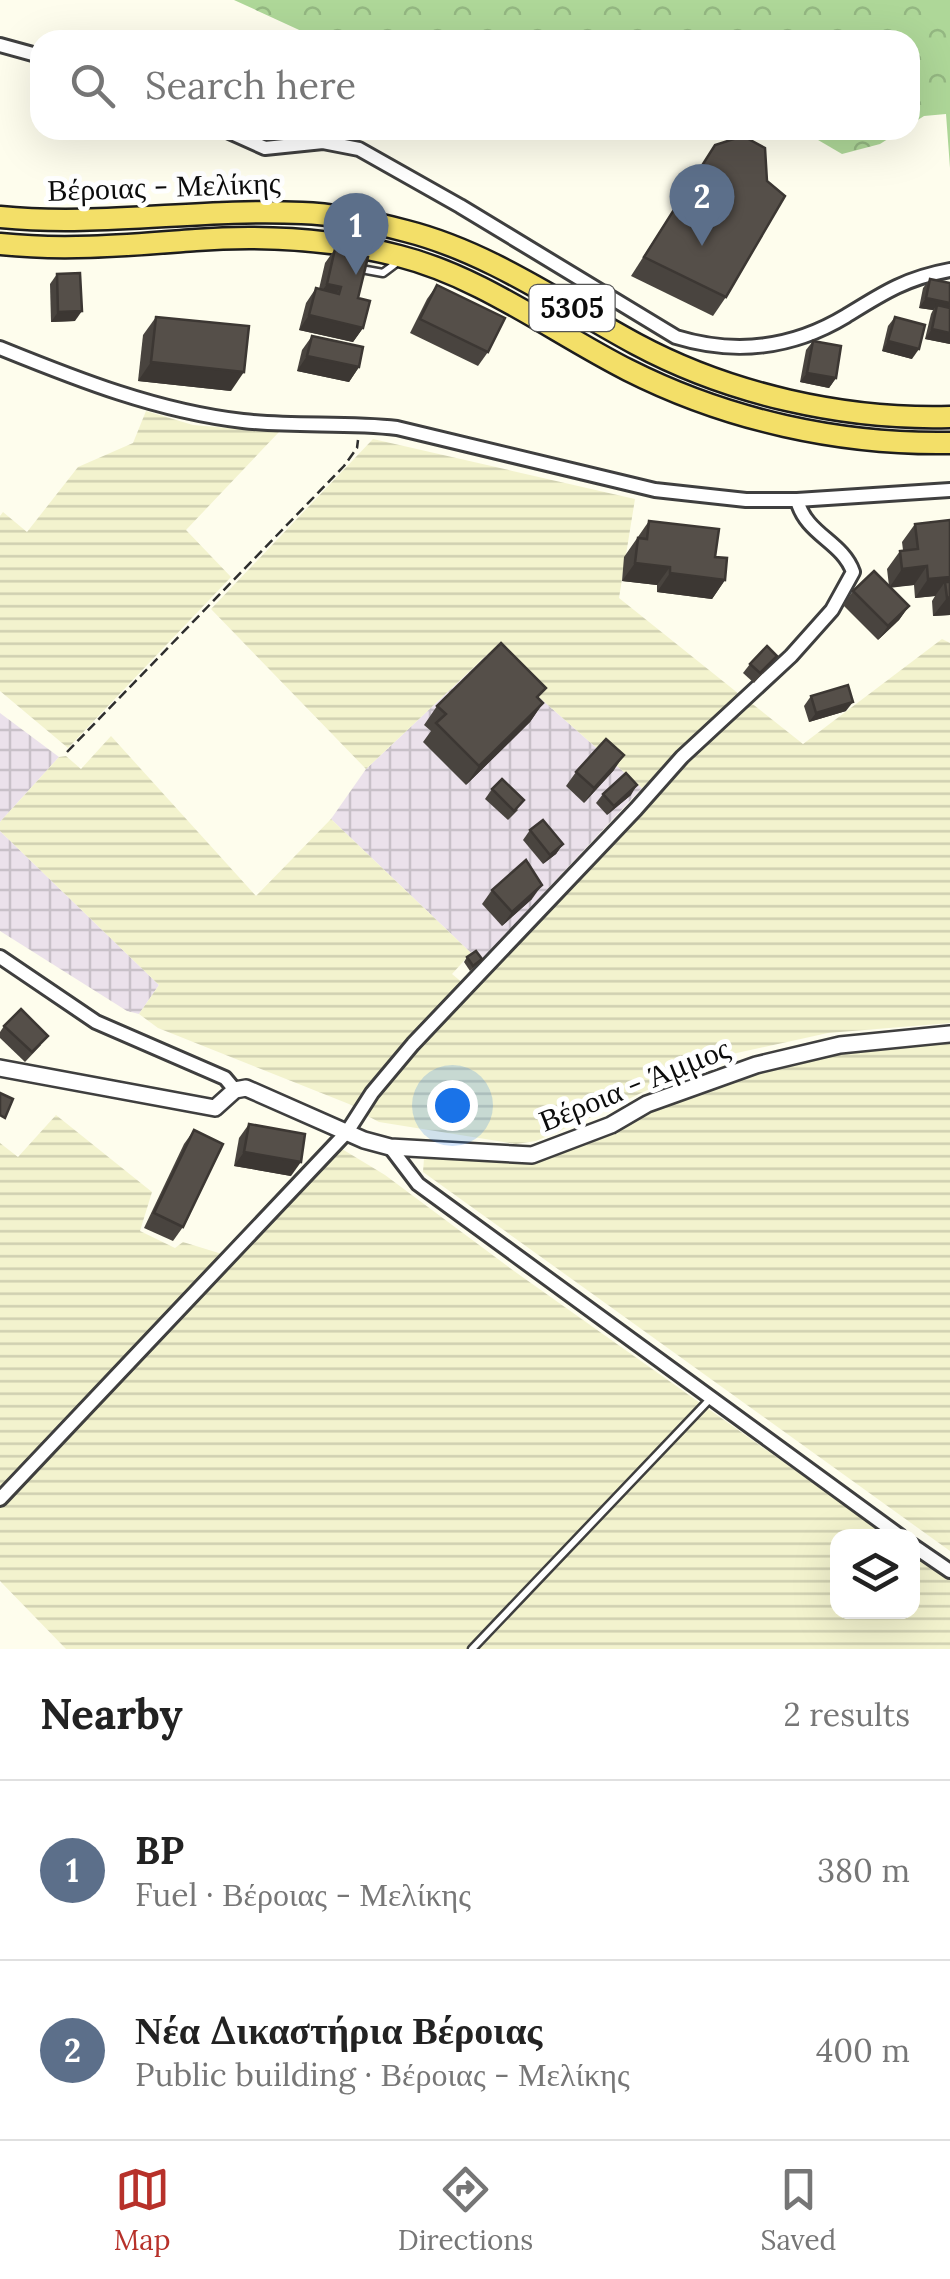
<!DOCTYPE html>
<meta charset="utf-8">
<style>
:root{--surface:#fff;--page:#f6f6f6;--text:#222;--muted:#767676;--line:#e0e0e0;--accent:#b7312a}
body{margin:0;font-family:Lora,serif;background:var(--page);color:var(--text)}
.controls{position:absolute;right:30px;bottom:30px;display:grid;overflow:hidden;border-radius:20px;box-shadow:0 10px 40px #0002}
.controls button{width:90px;height:90px;display:grid;place-items:center;padding:0;border:0;border-bottom:2px solid var(--line);background:var(--surface);color:var(--text);font:50px sans-serif}
.you{position:absolute;left:452px;top:1105px;width:35px;height:35px;margin:-25px;border:8px solid #fff;border-radius:50%;background:#1a73e8;box-shadow:0 0 0 15px #1a73e833}
.badge{display:grid;place-items:center;width:65px;height:65px;border-radius:50%;background:var(--accent);color:#fff;font-size:32px;font-weight:700}
.pin{position:absolute;translate:-50% -82px;filter:drop-shadow(0 2px 5px #0008)}
.pin::after{content:'';position:absolute;top:52px;width:35px;height:30px;background:inherit;clip-path:polygon(0 0,100% 0,50% 100%)}
.list{margin:0;padding:0;list-style:none}
h2{display:flex;justify-content:space-between;align-items:center;height:130px;margin:0;padding:0 40px;font-size:42px}
h2 small{font-size:32px;font-weight:400;color:var(--muted)}
.list li{display:grid;grid-template-columns:65px 1fr auto;gap:30px;align-items:center;box-sizing:border-box;height:180px;padding:0 40px;border-top:2px solid var(--line)}
.list b{display:block;font-size:38px;white-space:nowrap}
.list p{margin:0;font-size:32px;white-space:nowrap;color:var(--muted)}
.list em{font-size:32px;font-style:normal;color:var(--muted)}
.icon{flex:none;width:55px;height:55px;fill:none;stroke:currentColor;stroke-width:2;stroke-linecap:round;stroke-linejoin:round}
.map{position:relative;flex:none;width:950px;height:1649px;overflow:hidden}
.search{position:absolute;background:var(--surface);box-shadow:0 10px 40px #0002;left:30px;right:30px;top:30px;height:110px;display:flex;align-items:center;gap:25px;box-sizing:border-box;padding:0 35px;border-radius:30px;color:var(--muted);font-size:38px}
.sheet{height:490px;background:var(--surface)}
nav{display:flex;justify-content:space-around;align-items:center;box-sizing:border-box;height:140px;border-top:2px solid var(--line);background:var(--surface);font-size:28px;color:var(--muted)}
nav a{display:grid;justify-items:center;gap:5px}
nav .on{color:var(--accent)}
.map>svg:first-child{display:block}
.industrial{fill:url(#industrial-grid)}
.farmland{fill:url(#farmland-rules)}
.forest{fill:url(#forest-crowns)}
.lines{fill:none;stroke-linecap:round;stroke-linejoin:round}
.service-casing{stroke:#3f3f3f;stroke-width:11}
.minor-casing{stroke:#3f3f3f;stroke-width:18}
.tertiary-casing{stroke:#3f3f3f;stroke-width:20}
.primary-casing{stroke:#1d1d1d;stroke-width:25}
.path{stroke:#2e2e2e;stroke-width:2.5;stroke-dasharray:10 5;stroke-linecap:butt}
.service{stroke:#fff;stroke-width:6}
.minor{stroke:#fff;stroke-width:12}
.tertiary{stroke:#fff;stroke-width:15}
.primary{stroke:#f3df68;stroke-width:20}
.wall{fill:#49443f}
.shaded-wall{fill:#3c3733}
.building{fill:#554f49;stroke:#3c3733;stroke-width:2.5}
.labels{text-anchor:middle;dominant-baseline:central;stroke-width:10;stroke-linejoin:round;paint-order:stroke}
.shield{fill:#fff;stroke:#555;stroke-width:2.5}
.shield-label{font-size:28px;font-weight:bold;fill:#0c0c0c}
.street-label{font-size:30px;fill:#0c0c0c;stroke:#fff}
</style>
<div class="map">
<svg width="950" height="1649" viewBox="0 0 950 1649">
<defs>
<pattern id="industrial-grid" width="8" height="8" patternUnits="userSpaceOnUse" patternTransform="scale(2.5)"><rect width="8" height="8" fill="#ebe1eb"/><path d="M0 4h8M4 0v8" fill="none" stroke="#c8c0c8"/></pattern>
<pattern id="farmland-rules" width="6" height="5" patternUnits="userSpaceOnUse" patternTransform="scale(2.5)"><rect width="6" height="5" fill="#f3f3ce"/><path d="M0 2.5h6" fill="none" stroke="#cfcfb0"/></pattern>
<pattern id="forest-crowns" width="20" height="18" patternUnits="userSpaceOnUse" patternTransform="scale(2.5)"><rect width="20" height="18" fill="#aed798"/><path d="M2 6a3 3 0 1 1 6 0M12 15a3 3 0 1 1 6 0" fill="none" stroke="#94b782"/></pattern>
</defs>
<rect width="100%" height="100%" fill="#fefded"/>
<!-- industrial -->
<g class="industrial">
<path d="M489 653 642 788 482 959 471 953 331 819 366 769Z"/>
<path d="M0 713 59 757 0 822Z"/>
<path d="M0 831 159 985 139 1014 127 1011 0 931Z"/>
</g>
<!-- farmland -->
<g class="farmland">
<path d="M146 411 193 425 279 432 186 530 231 577 68 748 0 691V516L3 512 27 532 78 467 133 443Z"/>
<path d="M373 439 635 499 619 598 739 694 642 788 489 653 366 769 211 609Z"/>
<path d="M942 639 950 643V1023L828 1033 714 1058 589 1118 536 1141 516 1144 379 1122 364 1114 377 1095 494 966 727 719 750 702 803 744Z"/>
<path d="M111 736 256 896 331 819 471 953 452 974 464 984 407 1042 354 1106 158 1028 139 1014 159 985 0 831V822L59 757 66 756 81 769Z"/>
<path d="M950 1039V1551L423 1172 424 1158 433 1156 532 1163 594 1139 651 1110 757 1071 840 1051Z"/>
<path d="M56 1115 152 1192 140 1231 175 1248 183 1242 222 1254 0 1488V1143L18 1157Z"/>
<path d="M342 1149 385 1175 514 1271 888 1536H838V1612H912L913 1554 950 1580V1649H66L0 1581V1505L260 1235 329 1158Z"/>
</g>
<!-- forest -->
<g class="forest">
<path d="M234 0H950V168L946 114 924 116 910 125V40H321Z"/>
<path d="M801 130H902L880 144 842 154Z"/>
</g>
<g class="lines">
<!-- service casing -->
<g class="service-casing">
<g id="service">
<path d="M361 269 383 273 399 261"/>
<path d="M472 1649 710 1399"/>
</g>
</g>
<!-- minor casing -->
<g class="minor-casing">
<g id="minor">
<path d="M0 45 40 56"/>
<path d="M225 130 265 148 323 142 359 149 460 206 676 337C735 355 793 348 846 316 883 293 906 278 950 270"/>
<path d="M0 348C79 380 157 411 243 421 294 427 346 422 397 428L655 490 746 500H797L950 490"/>
<path d="M0 957 96 1022 225 1078 235 1090"/>
<path d="M390 1147 418 1184 900 1536"/>
<path d="M0 1499 347 1132 372 1093 413 1044 636 809 682 757 791 656 832 610 853 572C842 541 806 535 797 500"/>
<path d="M912 1545 950 1571"/>
</g>
</g>
<!-- tertiary casing -->
<g class="tertiary-casing">
<path id="tertiary" d="M0 1068 215 1108 235 1090 246 1088 364 1140 390 1147 532 1155 611 1125 647 1104 756 1065 840 1045 950 1034"/>
</g>
<!-- primary casing -->
<g class="primary-casing">
<g id="primary">
<path d="M0 217C101 227 201 208 302 213 337 214 372 222 406 231 489 252 562 304 636 344 729 394 844 420 950 417"/>
<path d="M0 244C66 251 130 245 196 240 265 235 332 239 399 256 482 277 553 332 628 370 727 420 840 445 950 443"/>
</g>
</g>
<!-- path -->
<path class="path" d="M67 752 344 466 357 448 358 440"/>
<!-- service -->
<use href="#service" class="service"/>
<!-- minor -->
<use href="#minor" class="minor"/>
<!-- tertiary -->
<use href="#tertiary" class="tertiary"/>
<!-- primary -->
<use href="#primary" class="primary"/>
</g>
<!-- wall -->
<g class="wall">
<path d="M715 145 726 297 713 316 631 276Z"/>
<path d="M335 249 358 298 363 328 353 342 299 330 306 303 316 288 319 289 325 263Z"/>
<path d="M57 274 75 321 51 322 50 284Z"/>
<path d="M930 279 950 344 925 339 931 314 933 310 919 308 923 288Z"/>
<path d="M437 285 488 352 478 366 410 333 427 299Z"/>
<path d="M156 317 231 391 138 381 143 335Z"/>
<path d="M895 317 912 359 882 351 888 326Z"/>
<path d="M312 336 359 367 349 382 297 371 302 350Z"/>
<path d="M813 341 836 378 829 388 800 382 806 350Z"/>
<path d="M950 520V615L933 616 932 601 935 596 915 598 914 585 890 587 909 606 899 620 878 640 843 605 853 591 889 586 887 569 900 551 903 550 902 542 915 524Z"/>
<path d="M649 521 715 557 725 580 712 599 657 592V585L622 581 624 557Z"/>
<path d="M750 664 770 665 754 683 743 673Z"/>
<path d="M811 696 846 711 809 722 804 706Z"/>
<path d="M539 699 543 703 530 722 466 785 423 742 431 731 424 725 437 706Z"/>
<path d="M614 770 584 803 566 786 576 772Z"/>
<path d="M492 789 518 810 508 820 485 799Z"/>
<path d="M603 794 631 795 607 815 596 803Z"/>
<path d="M530 830 563 844 556 854 543 864 523 840Z"/>
<path d="M492 890 532 899 502 926 482 904Z"/>
<path d="M467 957 482 959 478 964 470 971 464 962Z"/>
<path d="M4 1026 41 1045 25 1062 0 1038V1032Z"/>
<path d="M249 1124 291 1176 234 1166 239 1138Z"/>
<path d="M194 1130 183 1227 173 1241 144 1228 184 1144Z"/>
</g>
<!-- shaded-wall -->
<g class="shaded-wall">
<path d="M327 284 341 287 331 301 317 298Z"/>
<path d="M926 298 950 303V314L937 305 933 310 919 308Z"/>
<path d="M82 311 75 321 51 322 58 312Z"/>
<path d="M309 315 363 328 353 342 299 330Z"/>
<path d="M932 329 950 333V344L925 339Z"/>
<path d="M888 341 919 349 912 359 882 351Z"/>
<path d="M307 356 359 367 349 382 297 371Z"/>
<path d="M151 362 244 372 231 391 138 381Z"/>
<path d="M807 373 836 378 829 388 800 382Z"/>
<path d="M635 563 670 567 657 585 622 581Z"/>
<path d="M927 566 914 585 889 588 902 569Z"/>
<path d="M670 573 725 580 712 599 657 592Z"/>
<path d="M950 577V589L945 582 935 596 915 598 928 579Z"/>
<path d="M950 597V615L933 616 947 598Z"/>
<path d="M909 606 899 620 878 640 888 626Z"/>
<path d="M853 702 846 711 809 722 816 713Z"/>
<path d="M543 703 530 722 466 785 479 766Z"/>
<path d="M624 755 614 770 584 803 594 788Z"/>
<path d="M637 785 631 795 607 815 614 806Z"/>
<path d="M563 844 556 854 543 864 550 855Z"/>
<path d="M542 885 532 899 502 926 512 912Z"/>
<path d="M244 1152 301 1162 291 1176 234 1166Z"/>
</g>
<!-- building -->
<g class="building">
<path d="M743 136 765 148 767 181 785 196 726 297 644 257 715 145Z"/>
<path d="M335 249 368 257 358 298 370 301 363 328 309 315 316 288 339 294 341 287 327 284Z"/>
<path d="M80 273 82 311 58 312 57 274Z"/>
<path d="M930 279 950 283V303L926 298Z"/>
<path d="M437 285 505 318 488 352 420 319Z"/>
<path d="M937 305 950 308V333L932 329Z"/>
<path d="M156 317 249 326 244 372 151 362Z"/>
<path d="M895 317 925 325 919 349 888 341Z"/>
<path d="M312 336 363 347 359 367 307 356Z"/>
<path d="M813 341 841 346 836 378 807 373Z"/>
<path d="M950 520V577L928 579 927 566 902 569 900 551 918 549 915 524Z"/>
<path d="M649 521 719 529 715 557 727 558 725 580 670 573V567L635 563 638 538 647 539Z"/>
<path d="M874 571 909 606 888 626 853 591Z"/>
<path d="M945 582H950V597L947 598Z"/>
<path d="M501 643 546 688 537 697 543 703 479 766 436 723 446 714 437 706Z"/>
<path d="M767 646 777 656 760 673 750 664Z"/>
<path d="M848 685 853 702 816 713 811 696Z"/>
<path d="M606 739 624 755 594 788 576 772Z"/>
<path d="M626 773 637 785 614 806 603 794Z"/>
<path d="M502 779 524 800 514 811 492 789Z"/>
<path d="M543 820 563 844 550 855 530 830Z"/>
<path d="M526 860 542 885 512 912 492 890Z"/>
<path d="M476 951 482 959 473 966 467 957Z"/>
<path d="M21 1009 48 1036 32 1052 4 1026Z"/>
<path d="M0 1093 13 1099 5 1118 0 1115Z"/>
<path d="M249 1124 305 1134 301 1162 244 1152Z"/>
<path d="M194 1130 223 1144 183 1227 154 1213Z"/>
</g>
<g class="labels">
<!-- shield labels -->
<rect class="shield" x="529.5" y="285" width="85" height="46" rx="8"/>
<g class="shield-label">
<text x="572" y="308">5305</text>
</g>
<!-- street labels -->
<g class="street-label">
<text transform="translate(164 186) rotate(-2)">Βέροιας - Μελίκης</text>
<text transform="translate(634 1084) rotate(-22)">Βέροια - Άμμος</text>
</g>
</g>
</svg>
<div class="controls">
<button><svg class="icon" aria-label="layers" viewBox="0 0 24 24"><path d="M12 4l9 5-9 5-9-5zM3 14l9 5 9-5"/></svg></button>
</div>
<div class="you"></div>
<div class="pin badge" style="left:356px;top:275px;background:#5c6f8a">1</div>
<div class="pin badge" style="left:702px;top:246px;background:#5c6f8a">2</div>
<div class="search"><svg class="icon" aria-label="search" viewBox="0 0 24 24"><circle cx="10" cy="10" r="6"/><path d="M15 15l6 6"/></svg>Search here</div>
</div>
<section class="sheet">
<h2>Nearby<small>2 results</small></h2>
<ul class="list">
<li><span class="badge" style="background:#5c6f8a">1</span><div><b>BP</b><p>Fuel · Βέροιας - Μελίκης</p></div><em>380 m</em></li>
<li><span class="badge" style="background:#5c6f8a">2</span><div><b>Νέα Δικαστήρια Βέροιας</b><p>Public building · Βέροιας - Μελίκης</p></div><em>400 m</em></li>
</ul>
</section>
<nav>
<a class="on"><svg class="icon" aria-label="map" viewBox="0 0 24 24"><path d="M3 6l6-2 6 2 6-2v14l-6 2-6-2-6 2zM9 4v14M15 6v14"/></svg>Map</a>
<a><svg class="icon" aria-label="directions" viewBox="0 0 24 24"><path d="M12 3l9 9-9 9-9-9zM9 14v-3h6M13 9l2 2-2 2"/></svg>Directions</a>
<a><svg class="icon" aria-label="saved" viewBox="0 0 24 24"><path d="M7 4h10v16l-5-4-5 4z"/></svg>Saved</a>
</nav>
